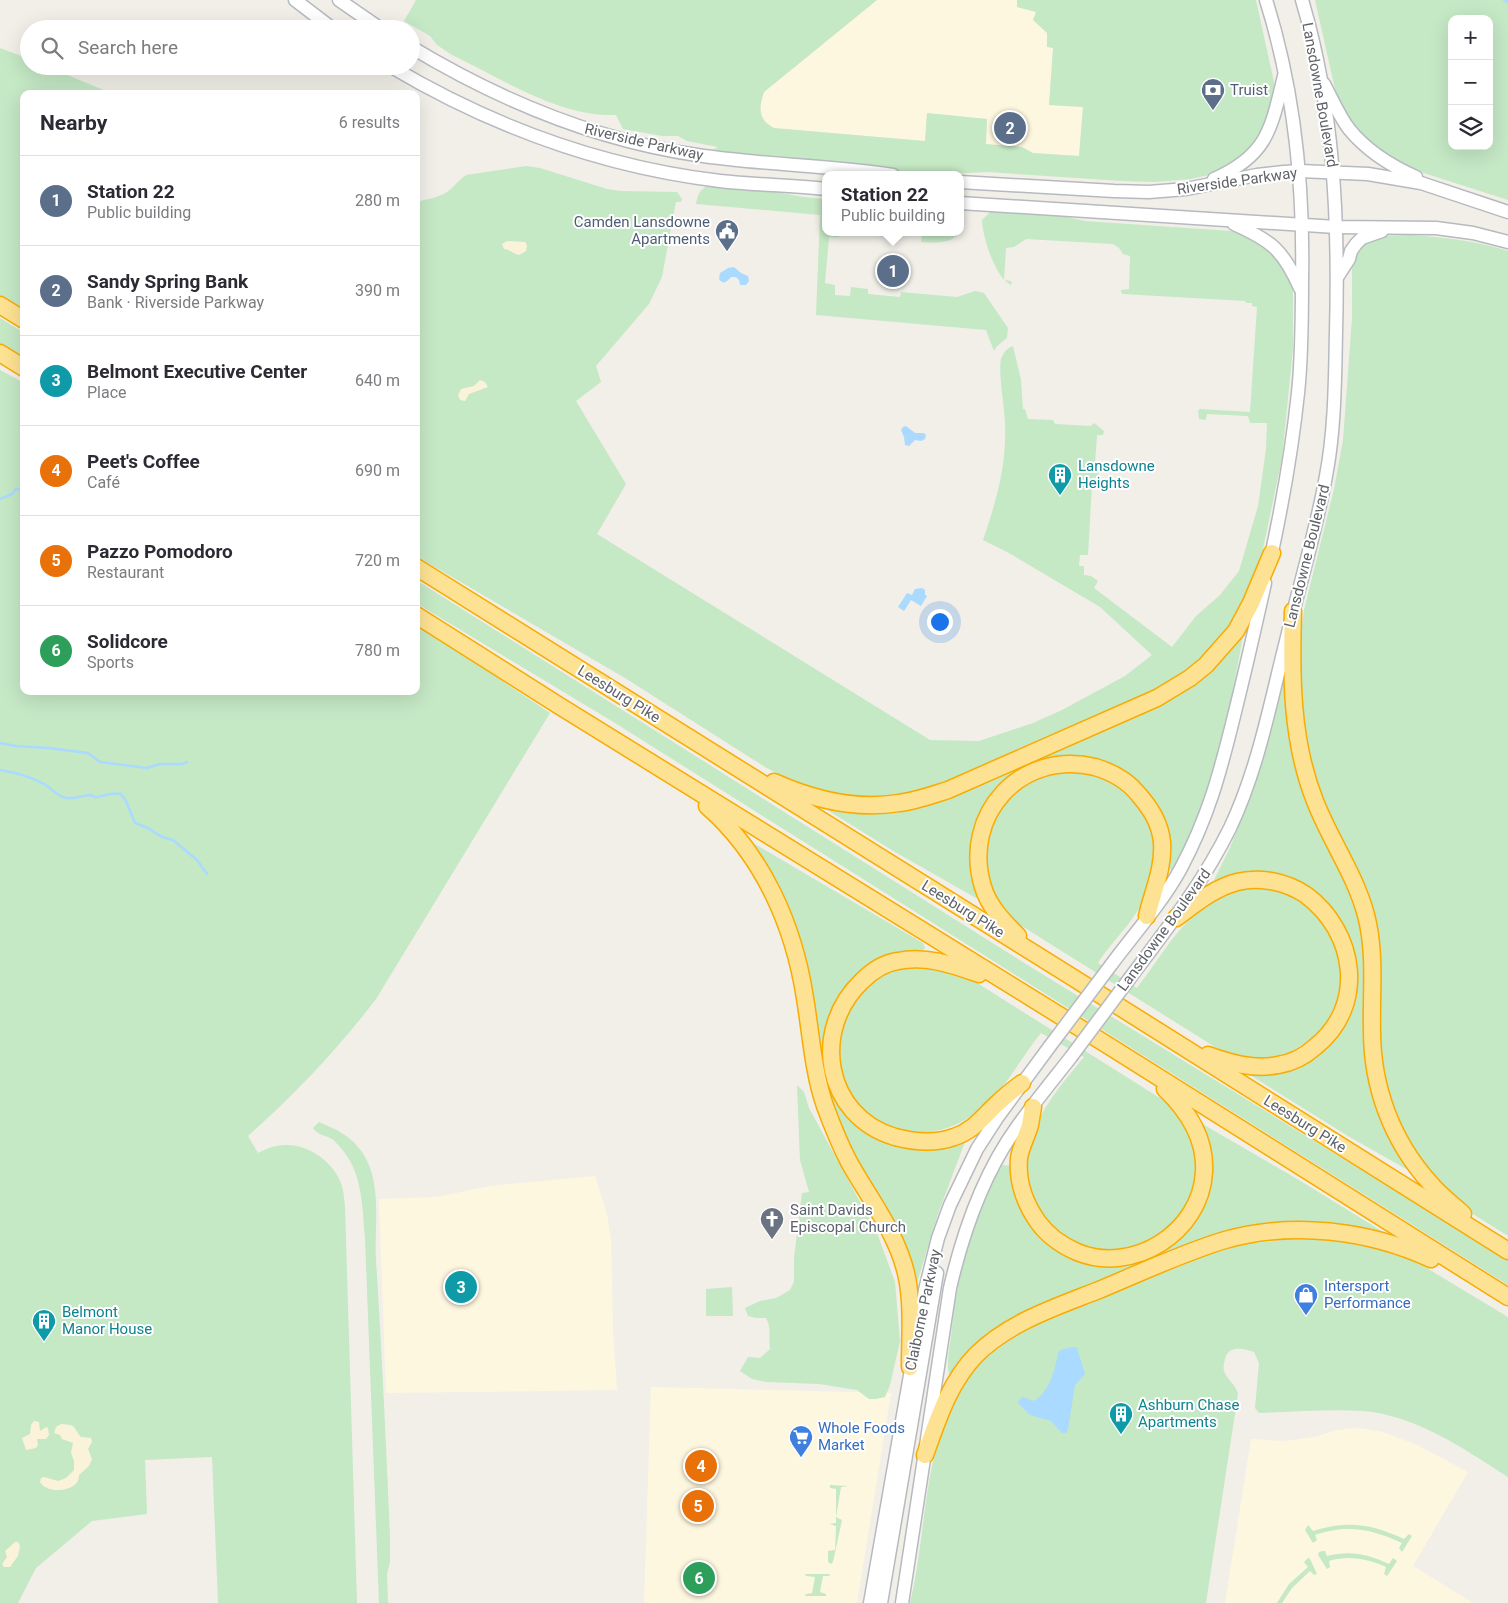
<!DOCTYPE html>
<meta charset="utf-8">
<style>
:root{--surface:#fff;--page:#f7f7f7;--text:#2b2b33;--muted:#7c7c81;--line:#e1e1e2;--accent:#ea4335}
body{margin:0;font-family:Roboto,sans-serif;background:var(--page);color:var(--text)}
.controls{position:absolute;right:15px;top:15px;display:grid;overflow:hidden;border-radius:10px;box-shadow:0 5px 20px #0002}
.controls button{width:45px;height:45px;display:grid;place-items:center;padding:0;border:0;border-bottom:1px solid var(--line);background:var(--surface);color:var(--text);font:25px sans-serif}
.you{position:absolute;left:939px;top:621px;width:18px;height:18px;margin:-12px;border:4px solid #fff;border-radius:50%;background:#1a73e8;box-shadow:0 0 0 8px #1a73e833}
.badge{display:grid;place-items:center;width:32px;height:32px;border-radius:50%;background:var(--accent);color:#fff;font-size:16px;font-weight:700}
.pin{position:absolute;translate:-50% -50%;border:2px solid #fff;box-shadow:0 1px 5px #0006}
.popup{position:absolute;left:822px;top:171px;width:142px;height:65px;box-sizing:border-box;display:grid;place-content:center;border-radius:10px;background:var(--surface);filter:drop-shadow(0 1px 4px #0005);font-size:16px;white-space:nowrap;color:var(--muted)}
.popup b{font-size:19px;color:var(--text)}
.popup::after{content:'';position:absolute;left:50%;top:100%;margin-left:-10px;border:10px solid transparent;border-top-color:var(--surface)}
.list{margin:0;padding:0;list-style:none}
h2{display:flex;justify-content:space-between;align-items:center;height:65px;margin:0;padding:0 20px;font-size:21px}
h2 small{font-size:16px;font-weight:400;color:var(--muted)}
.list li{display:grid;grid-template-columns:32px 1fr auto;gap:15px;align-items:center;box-sizing:border-box;height:90px;padding:0 20px;border-top:1px solid var(--line)}
.list b{display:block;font-size:19px;white-space:nowrap}
.list p{margin:0;font-size:16px;white-space:nowrap;color:var(--muted)}
.list em{font-size:16px;font-style:normal;color:var(--muted)}
.icon{flex:none;width:28px;height:28px;fill:none;stroke:currentColor;stroke-width:2;stroke-linecap:round;stroke-linejoin:round}
.map{position:relative;flex:none;width:1508px;height:1603px;overflow:hidden}
.search{position:absolute;background:var(--surface);box-shadow:0 5px 20px #0002;left:20px;top:20px;width:400px;height:55px;display:flex;align-items:center;gap:12px;box-sizing:border-box;padding:0 18px;border-radius:28px;color:var(--muted);font-size:19px}
.panel{position:absolute;background:var(--surface);box-shadow:0 5px 20px #0002;left:20px;top:90px;width:400px;height:605px;border-radius:10px}
.map>svg:first-child{display:block}
.commercial{fill:#fef7e0}
.green{fill:#c5e8c5;fill-rule:evenodd}
.sand{fill:#fbf3d9}
.water{fill:#aadaff}
.lines{fill:none;stroke-linecap:round;stroke-linejoin:round}
.stream{stroke:#aadaff;stroke-width:2.5}
.secondary-casing{stroke:#b6babf;stroke-width:15}
.highway-casing{stroke:#f9ab00;stroke-width:19}
.secondary{stroke:#fff;stroke-width:12}
.highway{stroke:#fde293;stroke-width:16}
.secondary-bridge-casing{stroke:#b6babf;stroke-width:15;stroke-linecap:butt}
.secondary-bridge{stroke:#fff;stroke-width:12}
.labels{text-anchor:middle;dominant-baseline:central;stroke-width:4;stroke-linejoin:round;paint-order:stroke}
.service-label{font-size:15px;fill:#4e5e75;stroke:#fff;text-anchor:start}
.street-label{font-size:15px;fill:#5f6368;stroke:#fff}
.culture-label{font-size:15px;fill:#0d838f;stroke:#fff;text-anchor:start}
.worship-label{font-size:15px;fill:#5b616d;stroke:#fff;text-anchor:start}
.shop-label{font-size:15px;fill:#366cbe;stroke:#fff;text-anchor:start}
</style>
<div class="map">
<svg width="1508" height="1603" viewBox="0 0 1508 1603">
<rect width="100%" height="100%" fill="#f1efe8"/>
<!-- commercial -->
<g class="commercial">
<path d="M877 0H1017V7L1036 12 1034 20 1047 33 1053 48 1049 105 1083 107 1079 156 1033 153 1022 147 985 144 987 119 927 113 925 141 774 128 766 123 762 115 760 105 764 92Z"/>
<path d="M595 1176 607 1214 611 1240 613 1331 617 1390 386 1393 379 1199 437 1197 490 1186Z"/>
<path d="M651 1387 891 1393 857 1603H644Z"/>
<path d="M1358 1428 1383 1432 1417 1445 1468 1472 1413 1566 1473 1603H1225L1251 1439 1283 1441 1315 1437 1336 1430Z"/>
</g>
<!-- green -->
<g class="green">
<path d="M416 0H877L764 92C759 108 757 119 774 128L925 141 927 113 987 119 986 144 1022 147 1033 153 1079 156 1083 107 1049 105 1053 48 1047 47V33L1033 20 1036 12 1017 7V0H1256L1274 82 1275 97 1273 113 1249 154 1217 173 1191 179 1155 182 1122 181 988 172 948 174 905 172 847 164 709 152 718 147 687 141 678 136H662L623 129 616 115C559 117 503 79 452 55L437 45 430 36 404 21Z"/>
<path d="M1315 0H1508V200L1405 167 1386 157 1351 124 1337 98ZM1452 19H1489V146H1452Z"/>
<path d="M0 48 29 59V66H46L113 94H24V312L0 297Z"/>
<path d="M526 166 540 168 607 189 621 191 677 192 682 199 681 202H676L662 277 649 304 596 366 601 382 576 401 626 484 597 534 930 740 979 741 1033 723 1062 710 1125 676 1152 655 1100 607 1009 553 983 540C996 502 1007 465 1005 424 1005 408 998 373 1001 359 1003 353 1007 348 1013 346L1021 380 1023 409H1025L1028 419 1053 420 1055 424 1091 426 1094 423 1104 431 1103 435H1097L1095 463 1102 464V467L1092 485 1088 555H1080L1079 566H1084V575L1091 576 1098 581 1094 588 1172 647 1196 616 1220 595 1239 571 1258 506 1266 449 1267 423H1250L1248 416 1207 414 1206 419 1205 420 1199 419 1198 411 1200 409 1250 412 1257 307 1252 306V303H1246L1245 301 1123 294 1121 292V290L1129 289 1130 256 1123 254 1119 248 1113 244 1026 239 1014 247 1006 248 1004 280 1011 281 1012 285C996 281 982 235 982 220L991 211 1058 215 1085 221 1231 231 1247 234 1272 250 1291 281 1293 287V348L1282 458 1259 568 1239 616 1199 662 1177 680 1161 688 932 792 861 799 820 791 794 782 765 767 625 678 416 556V202C428 199 442 197 451 189 456 184 460 179 466 175Z"/>
<path d="M709 185 776 192 803 197 825 199 826 232H841L839 237H829L825 283 835 285V295L850 296 851 287 868 289V294L900 297 901 292 957 297 975 291 984 293 1008 328 1007 338 997 346 994 351 986 330 816 315 820 215 696 204C698 194 699 190 709 185Z"/>
<path d="M906 232H960C952 244 934 243 921 242L922 234Z"/>
<path d="M1410 235C1443 237 1476 241 1508 251V1236L1476 1216 1448 1195 1404 1140 1376 1059 1379 958 1317 788 1302 723 1298 655 1304 610 1334 489 1343 440 1352 318V259L1359 245 1381 236Z"/>
<path d="M0 318 24 333V359L0 344Z"/>
<path d="M0 370 24 383V691H416V624L492 672 505 683 550 713 376 999C338 1049 295 1094 248 1136L258 1153C266 1149 275 1145 285 1145 309 1144 335 1163 342 1186 344 1193 344 1200 345 1206L357 1603H218L212 1457 145 1460 147 1514 92 1521 36 1568 18 1603H0Z"/>
<path d="M416 580 1021 961 1508 1260V1285L615 723 416 603Z"/>
<path d="M1245 626C1229 707 1219 800 1172 870L1167 868 1151 800 1075 758 990 800 978 819 974 832 971 857 972 872 979 898H976L895 852 808 798 882 809 1151 704Z"/>
<path d="M1284 671 1287 703 1353 894 1366 948 1368 1030 1415 1174 1348 1136 1242 1070 1325 1045 1353 951 1294 883 1211 886 1229 850 1248 802Z"/>
<path d="M1072 770C1083 772 1095 773 1105 778 1155 802 1165 855 1143 901 1132 924 1111 942 1098 963L1137 988C1158 961 1177 927 1204 906 1226 890 1249 886 1276 891 1296 896 1312 907 1324 925 1352 967 1344 1022 1297 1048 1289 1053 1279 1058 1269 1059 1249 1060 1232 1055 1215 1047L1017 923 1003 909 995 898 984 864 990 823 1012 791 1052 773Z"/>
<path d="M748 840 923 943 925 948 923 950 895 952 874 961 852 978 838 999 830 1015 825 1036V1060L866 1130 887 1143 909 1147 966 1139 939 1211 916 1286 852 1158 828 1097 809 989Z"/>
<path d="M922 966 954 973 974 981 1171 1105C1175 1109 1181 1114 1184 1119 1194 1136 1200 1166 1195 1184 1191 1199 1180 1219 1169 1230 1163 1235 1139 1247 1132 1249 1123 1251 1107 1252 1098 1251 1048 1242 1016 1192 1030 1143 1040 1108 1062 1084 1084 1057L1041 1033C1020 1058 1005 1092 977 1112 951 1132 914 1140 884 1126 853 1111 833 1073 838 1040 841 1025 850 1008 860 997 881 973 891 969 922 966Z"/>
<path d="M797 1085 804 1092 809 1108 877 1233 895 1282 900 1341 890 1385 885 1397 876 1399H869L857 1390 819 1384 766 1382 752 1379 740 1371 748 1357 760 1358 770 1349C768 1337 772 1329 766 1318H756L748 1316 745 1308 760 1301 776 1298 790 1290 794 1282V1258L802 1193 809 1192 800 1160Z"/>
<path d="M319 1122C336 1129 351 1136 362 1152 383 1183 374 1225 376 1260 382 1352 386 1445 390 1537V1562L387 1574 388 1603H379L365 1238C362 1206 363 1172 340 1147 338 1145 335 1141 332 1139 325 1135 317 1135 313 1128Z"/>
<path d="M1204 1125 1299 1180 1388 1235 1288 1225 1029 1311 951 1374H949C946 1362 950 1347 951 1336 957 1276 970 1216 1002 1165L1014 1166 1021 1204 1089 1263 1108 1266 1120 1264 1191 1224 1202 1127Z"/>
<path d="M1317 1238 1352 1240 1410 1258 1508 1317V1477C1464 1449 1416 1415 1362 1411 1328 1409 1293 1412 1259 1413L1255 1408 1259 1363 1254 1352C1243 1348 1228 1345 1225 1359 1224 1364 1223 1367 1224 1371 1228 1381 1235 1383 1238 1394L1206 1603H910C929 1526 921 1430 976 1367 993 1348 1015 1335 1038 1323L1210 1254 1244 1244 1281 1240Z"/>
<path d="M732 1287 733 1316H706V1289Z"/>
<path d="M830 1485 848 1486 841 1487 836 1517 842 1520 833 1562 831 1564 828 1562V1551L835 1550 836 1526 829 1524 836 1523V1489L830 1488Z"/>
<path d="M1308 1525 1313 1531C1348 1520 1372 1524 1404 1539L1409 1534 1412 1536 1402 1552 1399 1548 1402 1543C1371 1529 1348 1524 1315 1535L1317 1540 1313 1543 1305 1530Z"/>
<path d="M1322 1551H1325L1327 1556C1350 1550 1368 1554 1389 1564L1393 1558 1397 1561 1387 1576 1384 1574 1386 1567C1368 1559 1349 1555 1329 1561L1330 1567 1327 1569 1318 1555 1319 1552Z"/>
<path d="M1308 1558 1310 1559 1317 1574 1314 1575 1310 1571 1292 1588 1282 1603H1277L1289 1584 1308 1567 1304 1562Z"/>
<path d="M805 1574H830L829 1576H823L820 1592 826 1594V1596H805L806 1594 812 1593 815 1577 806 1576Z"/>
</g>
<!-- sand -->
<g class="sand">
<path d="M507 241 525 242 527 245 526 251 519 255C513 254 511 250 504 249L502 244Z"/>
<path d="M480 380 485 382 488 387 469 394 465 401 460 400 458 395 461 389 474 386Z"/>
<path d="M34 1421 39 1422 40 1431 46 1427 48 1428 49 1435 46 1439H37L38 1445 36 1448 26 1450 22 1438 30 1434 31 1425Z"/>
<path d="M61 1424C77 1425 72 1426 81 1437L91 1438 92 1442 88 1449 92 1459 89 1466 79 1475C80 1492 47 1495 40 1482L41 1478 44 1477 58 1481 66 1478 74 1470V1461L71 1453 73 1443 62 1439 60 1435 54 1433 56 1427Z"/>
<path d="M15 1542H18L20 1546 18 1556 10 1567H4L2 1564 7 1557 5 1551Z"/>
</g>
<!-- water -->
<g class="water">
<path d="M734 267 741 273 748 276 749 281 746 285H740L739 280 736 277H731C727 281 724 286 719 279L720 273 728 268Z"/>
<path d="M906 426 915 433H924L926 435 925 439 921 441 915 440 909 446 905 445 904 437 901 430 903 427Z"/>
<path d="M922 588 925 590V595L927 596 921 606 911 600 904 611 898 607 907 593 912 595 915 589Z"/>
<path d="M1073 1347 1077 1348 1085 1374 1075 1385 1068 1429 1066 1433H1062L1051 1421 1030 1415 1018 1403 1019 1400 1023 1397 1033 1401C1048 1396 1056 1367 1058 1353L1060 1350Z"/>
</g>
<g class="lines">
<!-- stream -->
<g class="stream">
<path d="M1504 0 1508 2"/>
<path d="M0 499 12 494 16 489 24 490"/>
<path d="M0 743 16 746 48 748 88 753 100 762 147 768 160 764H182L187 762"/>
<path d="M0 770C18 773 28 776 44 784 53 789 57 797 67 798 75 799 86 795 91 795 93 796 95 798 97 797 105 796 112 792 121 794L126 801 135 823 148 828 162 837 173 840 197 860 207 874"/>
</g>
<!-- secondary casing -->
<g class="secondary-casing">
<g id="secondary">
<path d="M295 0 333 29"/>
<path d="M339 0 381 29"/>
<path d="M1266 0C1295 92 1304 184 1302 280 1302 318 1302 356 1298 393 1292 450 1282 506 1270 561"/>
<path d="M411 47C499 100 595 140 697 155 762 165 828 165 893 175"/>
<path d="M390 66C491 126 603 167 720 181 755 185 790 185 826 189"/>
<path d="M1324 84C1332 99 1339 116 1349 129 1367 151 1391 166 1416 177"/>
<path d="M1214 179C1268 155 1271 129 1284 76"/>
<path d="M960 182 1114 191 1149 192 1186 189 1257 175 1284 172 1300 171 1368 174 1421 183 1508 212"/>
<path d="M960 203 1336 227 1436 228 1473 233 1508 242"/>
<path d="M1234 224C1272 241 1283 250 1300 288"/>
<path d="M1338 276 1349 259 1351 251 1356 244 1362 238 1382 231"/>
<path d="M1111 965C1134 934 1161 904 1180 870 1208 818 1220 773 1234 716 1245 672 1255 628 1265 583"/>
<path d="M1130 978C1166 930 1203 883 1230 828 1258 769 1270 704 1286 641 1299 586 1316 532 1326 476 1335 429 1335 380 1336 332 1339 221 1334 107 1302 0"/>
<path d="M870 1603 925 1290 938 1238 950 1205 977 1149 997 1118 1050 1046"/>
<path d="M881 1603 937 1273"/>
<path d="M902 1603 950 1288C963 1232 983 1174 1017 1127 1034 1103 1053 1080 1071 1057"/>
</g>
</g>
<!-- highway casing -->
<g class="highway-casing">
<g id="highway">
<path d="M0 305 24 320"/>
<path d="M0 353 24 368"/>
<path d="M416 567 1072 977 1508 1251"/>
<path d="M1293 611C1291 675 1291 741 1315 801 1330 840 1355 874 1366 915 1376 953 1371 992 1372 1031 1372 1087 1392 1141 1430 1183 1440 1195 1452 1204 1463 1214"/>
<path d="M416 615 558 705 1109 1046 1508 1297"/>
<path d="M774 782C812 799 857 810 899 803 916 801 932 795 948 790L1157 698 1190 678 1206 665 1236 631 1251 603 1272 553"/>
<path d="M707 806C763 855 794 926 805 998 811 1034 813 1071 825 1106 832 1125 840 1145 849 1162 869 1198 896 1232 906 1273 913 1303 910 1336 910 1367"/>
<path d="M1176 918C1195 904 1214 888 1237 882 1260 876 1287 882 1306 895 1356 932 1367 1006 1315 1047 1305 1056 1291 1063 1278 1065 1254 1070 1230 1063 1208 1055"/>
<path d="M1018 936C1004 922 989 907 983 887 961 815 1021 749 1095 767 1112 772 1128 781 1139 795 1151 809 1160 823 1162 842 1164 868 1153 891 1147 916"/>
<path d="M979 974C953 965 926 955 898 961 883 963 872 971 862 981 811 1029 824 1116 895 1137 914 1142 935 1144 954 1137 974 1131 984 1115 999 1102 1006 1095 1014 1089 1022 1083"/>
<path d="M1033 1107C1032 1113 1031 1119 1030 1125 1027 1136 1021 1146 1019 1158 1017 1181 1025 1204 1038 1222 1048 1236 1061 1245 1077 1252 1132 1275 1201 1233 1204 1172 1206 1138 1188 1111 1165 1089"/>
<path d="M925 1455C938 1419 949 1383 976 1355 1009 1322 1056 1307 1099 1290 1140 1273 1182 1253 1225 1240 1292 1221 1368 1230 1431 1259"/>
</g>
</g>
<!-- secondary -->
<use href="#secondary" class="secondary"/>
<!-- highway -->
<use href="#highway" class="highway"/>
<!-- secondary-bridge casing -->
<g class="secondary-bridge-casing">
<g id="secondary-bridge">
<path d="M1050 1046 1111 965"/>
<path d="M1071 1057 1130 978"/>
</g>
</g>
<!-- secondary-bridge -->
<use href="#secondary-bridge" class="secondary-bridge"/>
</g>
<!-- icons -->
<defs>
<g id="bank-pin" transform="scale(1.25)"><path d="M0 17L-7.5 6A9.5 9.5 0 1 1 7.5 6Z" fill="#5c6f8a" stroke="#fff"/><path d="M-6-4H6V4H-6ZM0-2.3a2.3 2.3 0 1 0 0 4.6a2.3 2.3 0 1 0 0-4.6Z" fill="#fff"/></g>
<g id="civic-pin" transform="scale(1.25)"><path d="M0 17L-7.5 6A9.5 9.5 0 1 1 7.5 6Z" fill="#5c6f8a" stroke="#fff"/><path d="M-.6-6.5H3V-4.5H.6V-3L4-1V1h2V6H-6V1h2V-1L-.6-3ZM-1.2 2.5V6h2.4V2.5Z" fill="#fff"/></g>
<g id="building-pin" transform="scale(1.25)"><path d="M0 17L-7.5 6A9.5 9.5 0 1 1 7.5 6Z" fill="#0f9aa8" stroke="#fff"/><path d="M-4-6H4V6H1V3H-1V6H-4ZM-2.5-4.3h1.7v1.8h-1.7ZM.8-4.3h1.7v1.8H.8ZM-2.5-1h1.7V.8h-1.7ZM.8-1h1.7V.8H.8Z" fill="#fff"/></g>
<g id="church-pin" transform="scale(1.25)"><path d="M0 17L-7.5 6A9.5 9.5 0 1 1 7.5 6Z" fill="#6b7280" stroke="#fff"/><path d="M-1.2-6h2.4v3.5h3.3v2.4h-3.3V6h-2.4V-.1h-3.3v-2.4h3.3Z" fill="#fff"/></g>
<g id="shop-pin" transform="scale(1.25)"><path d="M0 17L-7.5 6A9.5 9.5 0 1 1 7.5 6Z" fill="#3f7fe0" stroke="#fff"/><path d="M-5-2.5h2.3a2.7 3.5 0 0 1 5.4 0H5L5.5 6h-11ZM-1.5-2.5h3a1.5 2.3 0 0 0-3 0Z" fill="#fff"/></g>
<g id="supermarket-pin" transform="scale(1.25)"><path d="M0 17L-7.5 6A9.5 9.5 0 1 1 7.5 6Z" fill="#3f7fe0" stroke="#fff"/><path d="M-6-5.5h2.5l.6 2H6L4.5 2H-2.5L-4.4-4H-6ZM-1.5 3.2a1.3 1.3 0 1 0 .1 0ZM3 3.2a1.3 1.3 0 1 0 .1 0Z" fill="#fff"/></g>
</defs>
<g fill-rule="evenodd">
<use href="#bank-pin" x="1213" y="90"/>
<use href="#civic-pin" x="727" y="231"/>
<use href="#building-pin" x="1060" y="475"/>
<use href="#church-pin" x="772" y="1219"/>
<use href="#shop-pin" x="1306" y="1295"/>
<use href="#building-pin" x="44" y="1321"/>
<use href="#building-pin" x="1121" y="1414"/>
<use href="#supermarket-pin" x="801" y="1437"/>
</g>
<g class="labels">
<!-- service labels -->
<g class="service-label">
<text x="1230" y="90">Truist</text>
<text x="710" y="222" text-anchor="end">Camden Lansdowne<tspan x="710" dy="17">Apartments</tspan></text>
</g>
<!-- street labels -->
<g class="street-label">
<text transform="translate(1320 95) rotate(80)">Lansdowne Boulevard</text>
<text transform="translate(644 142) rotate(13)">Riverside Parkway</text>
<text transform="translate(1237 181) rotate(-8)">Riverside Parkway</text>
<text transform="translate(1307 556) rotate(-76)">Lansdowne Boulevard</text>
<text transform="translate(619 694) rotate(32)">Leesburg Pike</text>
<text transform="translate(963 909) rotate(32)">Leesburg Pike</text>
<text transform="translate(1164 930) rotate(-54)">Lansdowne Boulevard</text>
<text transform="translate(1305 1124) rotate(32)">Leesburg Pike</text>
<text transform="translate(923 1310) rotate(-78)">Claiborne Parkway</text>
</g>
<!-- culture labels -->
<g class="culture-label">
<text x="1078" y="466">Lansdowne<tspan x="1078" dy="17">Heights</tspan></text>
<text x="62" y="1312">Belmont<tspan x="62" dy="17">Manor House</tspan></text>
<text x="1138" y="1405">Ashburn Chase<tspan x="1138" dy="17">Apartments</tspan></text>
</g>
<!-- worship labels -->
<g class="worship-label">
<text x="790" y="1210">Saint Davids<tspan x="790" dy="17">Episcopal Church</tspan></text>
</g>
<!-- shop labels -->
<g class="shop-label">
<text x="1324" y="1286">Intersport<tspan x="1324" dy="17">Performance</tspan></text>
<text x="818" y="1428">Whole Foods<tspan x="818" dy="17">Market</tspan></text>
</g>
</g>
</svg>
<div class="controls">
<button>+</button>
<button>−</button>
<button><svg class="icon" aria-label="layers" viewBox="0 0 24 24"><path d="M12 4l9 5-9 5-9-5zM3 14l9 5 9-5"/></svg></button>
</div>
<div class="you"></div>
<div class="pin badge" style="left:893px;top:271px;background:#5c6f8a">1</div>
<div class="popup"><b>Station 22</b>Public building</div>
<div class="pin badge" style="left:1010px;top:128px;background:#5c6f8a">2</div>
<div class="pin badge" style="left:461px;top:1287px;background:#0f9aa8">3</div>
<div class="pin badge" style="left:701px;top:1466px;background:#e8710a">4</div>
<div class="pin badge" style="left:698px;top:1506px;background:#e8710a">5</div>
<div class="pin badge" style="left:699px;top:1578px;background:#2e9e5b">6</div>
<div class="search"><svg class="icon" aria-label="search" viewBox="0 0 24 24"><circle cx="10" cy="10" r="6"/><path d="M15 15l6 6"/></svg>Search here</div>
<section class="panel">
<h2>Nearby<small>6 results</small></h2>
<ul class="list">
<li><span class="badge" style="background:#5c6f8a">1</span><div><b>Station 22</b><p>Public building</p></div><em>280 m</em></li>
<li><span class="badge" style="background:#5c6f8a">2</span><div><b>Sandy Spring Bank</b><p>Bank · Riverside Parkway</p></div><em>390 m</em></li>
<li><span class="badge" style="background:#0f9aa8">3</span><div><b>Belmont Executive Center</b><p>Place</p></div><em>640 m</em></li>
<li><span class="badge" style="background:#e8710a">4</span><div><b>Peet's Coffee</b><p>Café</p></div><em>690 m</em></li>
<li><span class="badge" style="background:#e8710a">5</span><div><b>Pazzo Pomodoro</b><p>Restaurant</p></div><em>720 m</em></li>
<li><span class="badge" style="background:#2e9e5b">6</span><div><b>Solidcore</b><p>Sports</p></div><em>780 m</em></li>
</ul>
</section>
</div>
